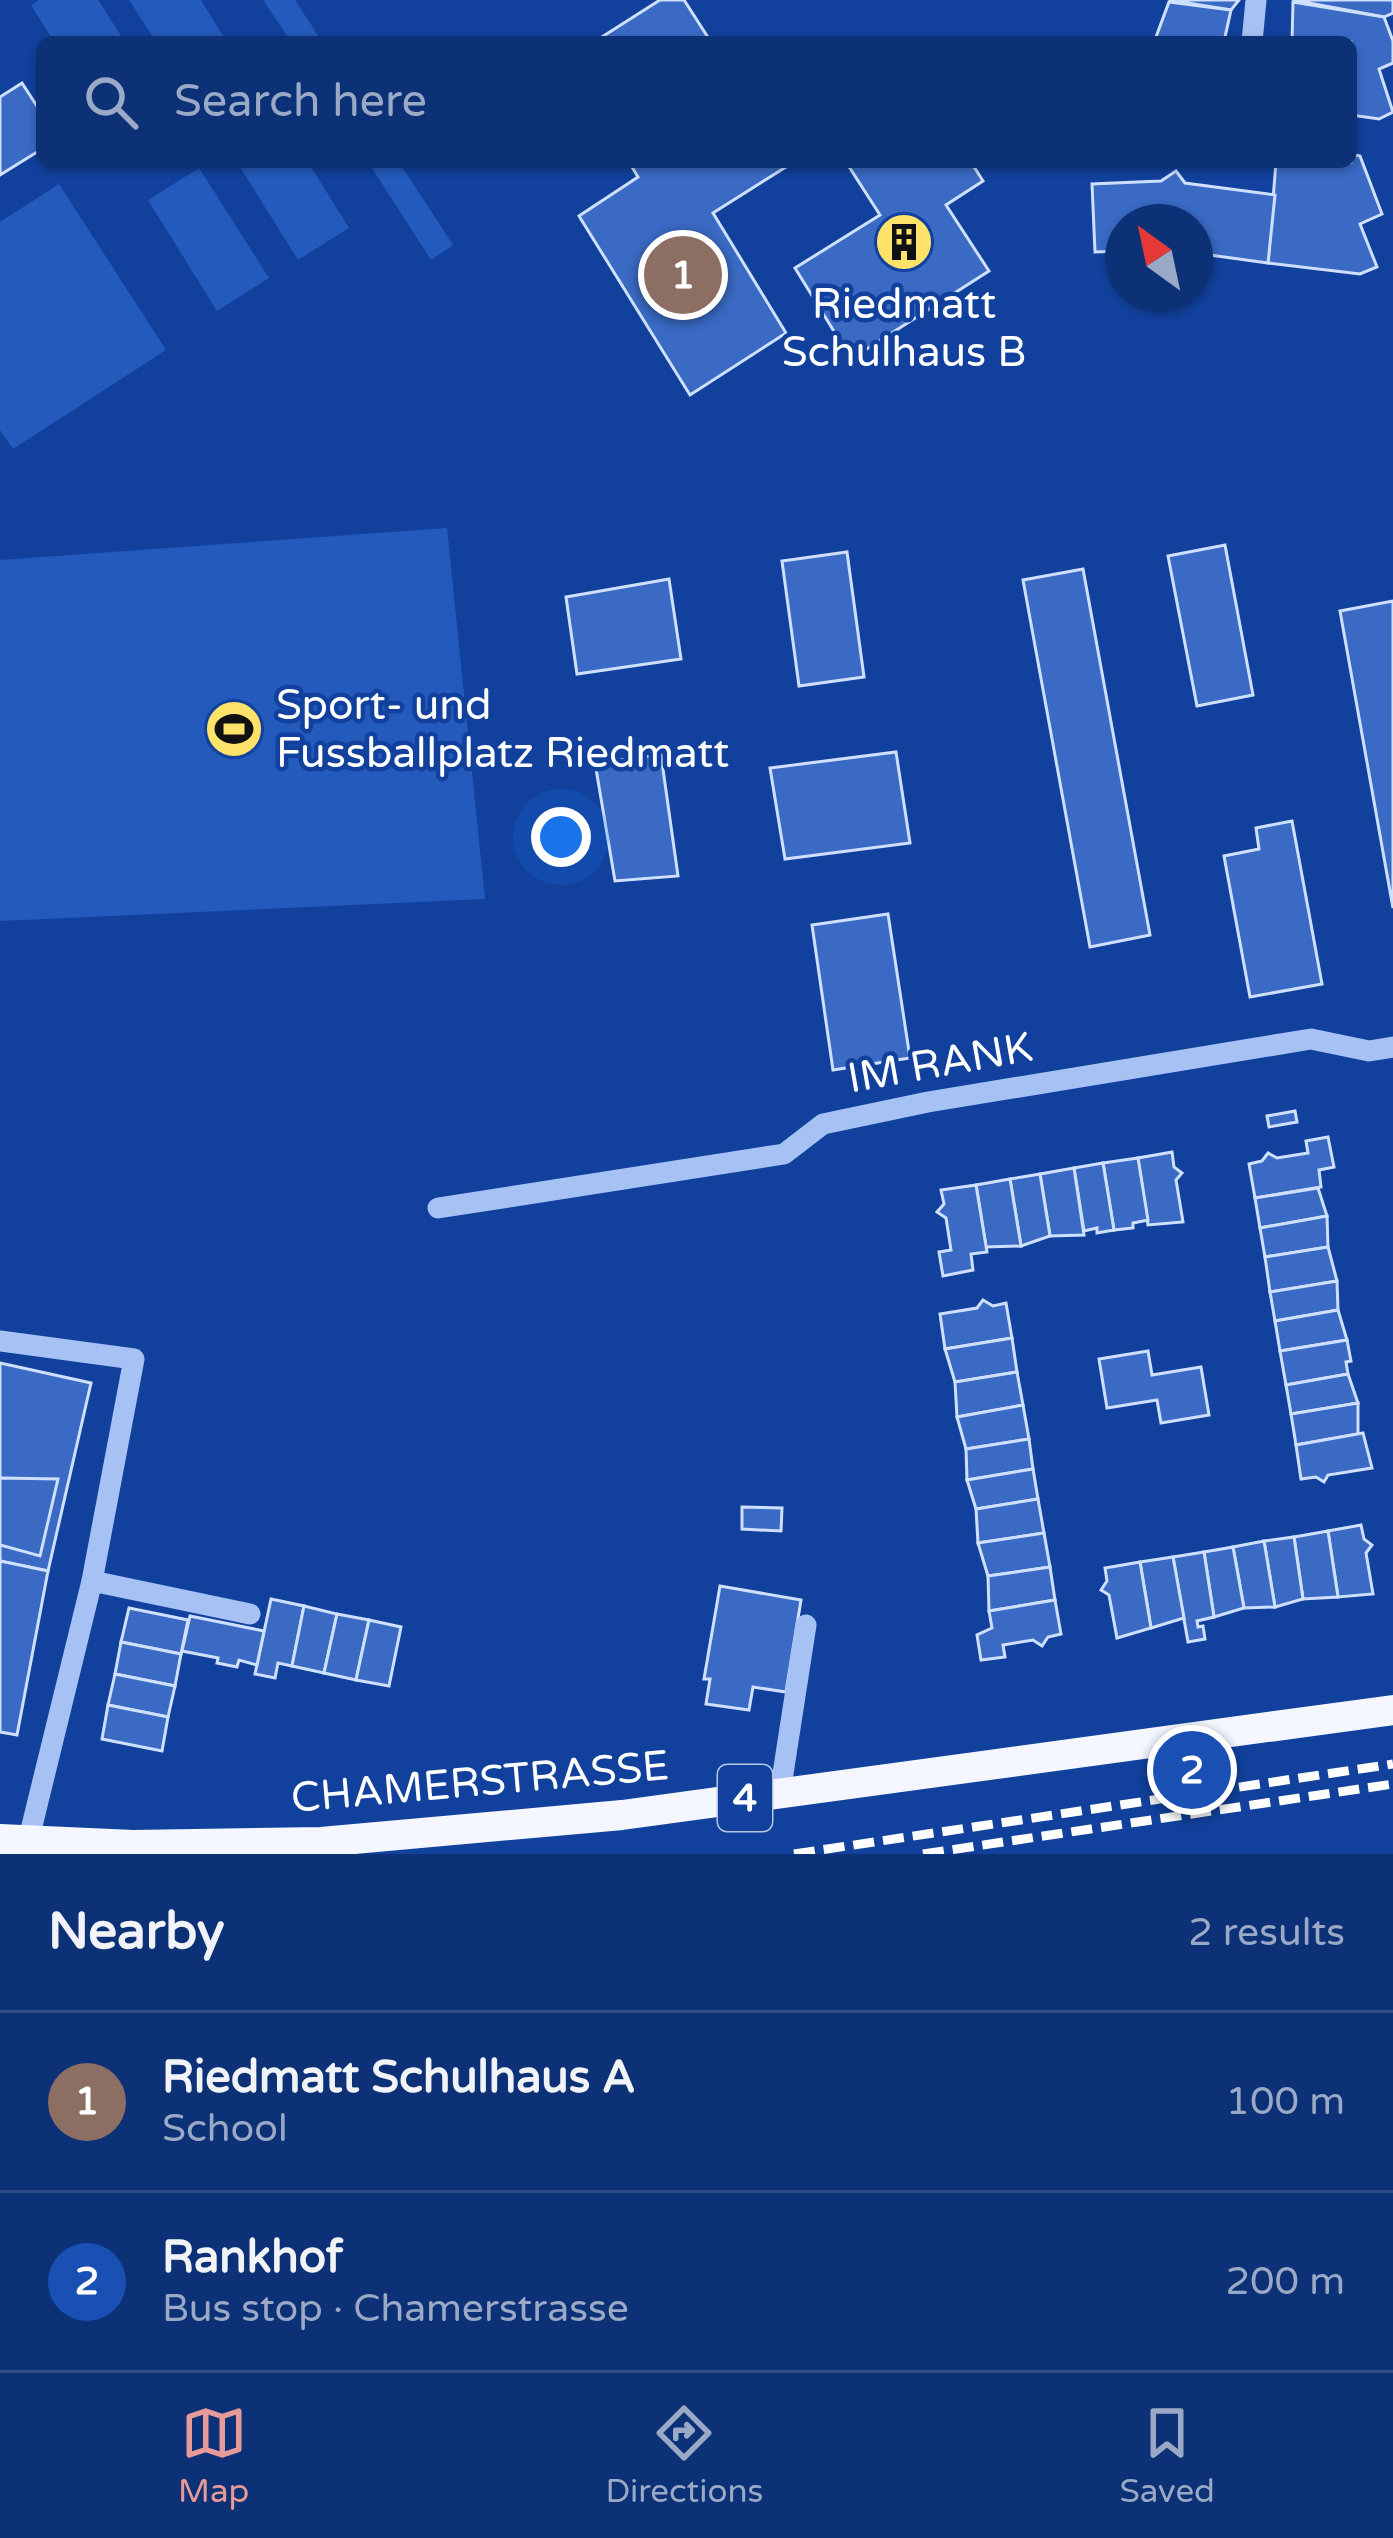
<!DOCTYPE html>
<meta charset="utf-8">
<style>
:root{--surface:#0d3176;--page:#16397b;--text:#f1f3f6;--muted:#9aa9c5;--line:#2d4c88;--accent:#e69b98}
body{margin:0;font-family:"Varela Round",sans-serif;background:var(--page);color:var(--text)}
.compass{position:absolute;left:1105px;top:204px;width:108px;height:108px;border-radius:50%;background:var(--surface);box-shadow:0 3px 9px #0004;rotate:327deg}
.you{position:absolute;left:561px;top:837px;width:42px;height:42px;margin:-30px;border:9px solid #fff;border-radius:50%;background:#1a73e8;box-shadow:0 0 0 18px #1a73e833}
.badge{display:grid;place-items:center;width:78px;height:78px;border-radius:50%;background:var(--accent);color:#fff;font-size:39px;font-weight:700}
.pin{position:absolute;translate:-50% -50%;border:6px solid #fff;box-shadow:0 3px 12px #0006}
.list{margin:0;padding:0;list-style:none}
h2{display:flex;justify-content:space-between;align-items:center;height:156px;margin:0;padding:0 48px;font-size:51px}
h2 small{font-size:39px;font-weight:400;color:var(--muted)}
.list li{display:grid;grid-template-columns:78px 1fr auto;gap:36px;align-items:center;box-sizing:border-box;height:180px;padding:0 48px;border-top:3px solid var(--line)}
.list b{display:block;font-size:45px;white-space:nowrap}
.list p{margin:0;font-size:39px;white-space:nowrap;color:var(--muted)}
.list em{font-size:39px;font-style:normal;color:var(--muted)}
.icon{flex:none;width:66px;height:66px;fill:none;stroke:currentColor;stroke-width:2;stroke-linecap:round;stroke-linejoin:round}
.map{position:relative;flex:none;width:1393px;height:1854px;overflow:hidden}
.search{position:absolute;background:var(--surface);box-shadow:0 3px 9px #0004;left:36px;right:36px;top:36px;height:132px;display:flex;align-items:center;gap:30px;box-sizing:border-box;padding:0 42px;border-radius:18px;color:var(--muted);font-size:45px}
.sheet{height:516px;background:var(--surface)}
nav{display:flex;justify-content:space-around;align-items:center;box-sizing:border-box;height:168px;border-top:3px solid var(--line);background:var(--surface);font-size:33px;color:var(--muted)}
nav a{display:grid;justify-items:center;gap:6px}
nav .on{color:var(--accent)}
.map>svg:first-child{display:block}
.green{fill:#245abb}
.building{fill:#3a6ac4;stroke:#cfe0fe;stroke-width:3}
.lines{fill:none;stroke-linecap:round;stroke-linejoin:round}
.minor{stroke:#a6c2f5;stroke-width:21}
.major{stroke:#f4f7ff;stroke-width:30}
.rail{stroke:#fff;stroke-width:9;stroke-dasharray:21 9;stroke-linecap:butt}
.labels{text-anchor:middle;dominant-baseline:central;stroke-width:9;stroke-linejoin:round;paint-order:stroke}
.shield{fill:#11419d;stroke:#b8c6e2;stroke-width:3}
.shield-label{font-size:39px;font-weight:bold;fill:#fff}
.poi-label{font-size:42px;fill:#fff;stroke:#11419d}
.street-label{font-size:42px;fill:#fff;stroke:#11419d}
</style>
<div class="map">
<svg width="1393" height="1854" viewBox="0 0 1393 1854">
<rect width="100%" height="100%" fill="#11419d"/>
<!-- green -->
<g class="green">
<path d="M39 0H98L125 42H54L31 5Z"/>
<path d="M129 0H201L225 39 219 42H156Z"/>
<path d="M263 0H295L322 42H291Z"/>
<path d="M237 162H308L349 228 298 260Z"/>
<path d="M368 162H399L453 245 431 260Z"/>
<path d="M199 168 269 278 217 311 148 200Z"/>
<path d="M59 184 166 350 13 449 0 430V222Z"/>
<path d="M447 528 485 899 0 921V560Z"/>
</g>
<!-- building -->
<g class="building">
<path d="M660 0H684L711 42H594Z"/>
<path d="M1169 0H1239L1231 10Z"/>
<path d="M1293 0H1393V13L1384 17Z"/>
<path d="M1169 2 1231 10 1225 37 1232 42H1163L1156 37Z"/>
<path d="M1293 2 1384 17 1393 41V63L1379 69 1393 112 1379 119 1351 115V42H1292Z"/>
<path d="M22 83 42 114V149L0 175V97Z"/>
<path d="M1351 154 1360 156 1382 214 1360 224 1377 267 1360 274 1268 263 1276 162H1351Z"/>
<path d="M629 162H787L789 165 713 213 786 333 690 395 579 216 638 177Z"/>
<path d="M846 162H971L983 181 946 205 989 271 851 359 795 268 880 215Z"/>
<path d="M1176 171 1185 183 1275 195 1268 263 1195 253V222H1123V251L1095 252 1092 184 1161 181Z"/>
<path d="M1225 545 1253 695 1197 706 1168 556Z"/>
<path d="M847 552 864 677 799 686 782 561Z"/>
<path d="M1083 569 1150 935 1090 947 1023 580Z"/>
<path d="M669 579 681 659 577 674 566 597Z"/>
<path d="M1393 601V908L1340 611Z"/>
<path d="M896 752 910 843 785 859 770 768Z"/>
<path d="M661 755 678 876 615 881 595 763Z"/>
<path d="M1292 821 1322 984 1250 997 1224 856 1259 849 1256 828Z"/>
<path d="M888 914 910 1058 833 1070 812 925Z"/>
<path d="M1295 1111 1297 1122 1269 1127 1267 1116Z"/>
<path d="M1328 1137 1334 1167 1319 1170 1321 1187 1255 1198 1249 1164 1262 1161 1268 1153 1277 1158 1308 1153 1306 1141Z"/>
<path d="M1172 1152 1174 1167 1182 1173 1176 1180 1183 1222 1148 1225 1138 1158Z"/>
<path d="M1138 1158 1148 1220 1133 1223V1228L1114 1230 1103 1163Z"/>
<path d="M1103 1163 1114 1230 1097 1233V1228L1084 1231 1074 1168Z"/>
<path d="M1074 1168 1084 1235 1050 1236 1040 1174Z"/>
<path d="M1040 1174 1050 1236 1021 1246 1010 1179Z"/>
<path d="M1010 1179 1021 1246 986 1247 976 1185Z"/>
<path d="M976 1185 987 1252 971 1254 973 1270 943 1276 939 1252 951 1250 946 1218 937 1212 944 1204 941 1190Z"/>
<path d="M1318 1188 1327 1216 1260 1228 1255 1198Z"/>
<path d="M1327 1216 1328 1247 1265 1257 1260 1228Z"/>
<path d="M1328 1247 1337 1281 1270 1292 1265 1257Z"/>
<path d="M1337 1281 1338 1310 1275 1321 1270 1292Z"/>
<path d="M983 1300 993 1306 1006 1303 1012 1338 945 1349 940 1314 977 1308Z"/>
<path d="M1338 1310 1347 1340 1280 1351 1275 1321Z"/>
<path d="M1012 1338 1017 1372 955 1382 945 1349Z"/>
<path d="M1347 1340 1351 1361 1346 1362 1348 1374 1286 1385 1280 1351Z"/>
<path d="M1148 1351 1152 1375 1201 1367 1209 1415 1161 1423 1157 1400 1107 1408 1099 1359Z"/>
<path d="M0 1363 91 1383 48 1571 0 1561Z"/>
<path d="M1017 1372 1023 1405 957 1417 955 1382Z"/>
<path d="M1348 1374 1358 1403 1291 1414 1286 1385Z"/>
<path d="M1358 1403V1434L1296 1445 1291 1414Z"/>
<path d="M1023 1405 1029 1439 966 1449 957 1417Z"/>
<path d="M1363 1433 1372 1468 1328 1475 1324 1482 1316 1477 1301 1479 1296 1445Z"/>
<path d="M1029 1439 1033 1469 967 1480 966 1449Z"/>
<path d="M1033 1469 1038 1499 976 1509 967 1480Z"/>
<path d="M0 1478 58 1479 40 1556 0 1545Z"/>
<path d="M1038 1499 1044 1533 978 1543 976 1509Z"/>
<path d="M742 1507 782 1508 781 1531 742 1529Z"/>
<path d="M1361 1525 1364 1539 1372 1545 1366 1553 1373 1594 1338 1597 1328 1531Z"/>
<path d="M1328 1531 1338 1597 1303 1599 1294 1537Z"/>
<path d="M1044 1533 1050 1567 988 1576 978 1543Z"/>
<path d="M1294 1537 1303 1599 1275 1607 1264 1541Z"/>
<path d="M1264 1541 1275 1607 1244 1608 1233 1547Z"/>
<path d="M1233 1547 1244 1608 1214 1617 1204 1552Z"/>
<path d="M1204 1552 1214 1617 1197 1621 1198 1627 1203 1626 1205 1639 1188 1642 1173 1557Z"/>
<path d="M1173 1557 1184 1618 1151 1628 1140 1562Z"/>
<path d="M0 1561 48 1571 17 1735 0 1732Z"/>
<path d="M1140 1562 1151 1628 1117 1638 1109 1595 1101 1590 1107 1581 1105 1568Z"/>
<path d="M1050 1567 1055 1600 989 1611 988 1576Z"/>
<path d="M720 1586 801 1600 786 1692 753 1687 749 1710 706 1704 710 1679H704Z"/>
<path d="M271 1599 304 1606 292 1666 278 1663 275 1678 255 1674Z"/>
<path d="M1055 1600 1061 1634 1048 1637 1042 1646 1033 1640 1003 1645 1005 1657 981 1660 977 1635 992 1628 989 1611Z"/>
<path d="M304 1606 337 1614 324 1673 292 1666Z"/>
<path d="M129 1608 188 1620 181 1654 121 1642Z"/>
<path d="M337 1614 369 1620 356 1680 324 1673Z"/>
<path d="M190 1616 264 1631 257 1665 239 1660 237 1667 217 1663 218 1658 182 1651Z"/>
<path d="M369 1620 401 1627 389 1686 356 1680Z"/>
<path d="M121 1642 181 1654 175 1686 115 1674Z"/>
<path d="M115 1674 175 1686 168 1717 108 1705Z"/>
<path d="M108 1705 168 1717 162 1751 102 1739Z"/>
</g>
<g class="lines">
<!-- minor -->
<g class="minor">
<path d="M1252 42 1256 0"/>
<path d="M438 1208 784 1154 823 1124 928 1102 1311 1039 1369 1051 1393 1047"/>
<path d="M0 1341 134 1359 92 1581 28 1842"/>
<path d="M92 1581 250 1614"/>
<path d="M780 1793 806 1625"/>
</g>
<!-- major -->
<path class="major" d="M0 1839 133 1845 321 1842 622 1815 1393 1710"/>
<!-- rail -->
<g class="rail">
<path d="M794 1854 1393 1764"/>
<path d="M923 1854 1393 1784"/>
</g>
</g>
<!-- icons -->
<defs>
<g id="building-disc" transform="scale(3)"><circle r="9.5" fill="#ffe26a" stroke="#11419d"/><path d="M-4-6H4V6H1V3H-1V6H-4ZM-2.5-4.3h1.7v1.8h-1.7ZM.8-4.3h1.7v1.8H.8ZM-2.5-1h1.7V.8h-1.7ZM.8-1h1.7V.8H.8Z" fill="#111"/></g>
<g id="stadium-disc" transform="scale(3)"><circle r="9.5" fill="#ffe26a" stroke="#11419d"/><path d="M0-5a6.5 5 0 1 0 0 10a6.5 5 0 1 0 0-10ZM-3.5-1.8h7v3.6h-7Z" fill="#111"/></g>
</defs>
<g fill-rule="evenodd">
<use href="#building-disc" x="904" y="242"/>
<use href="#stadium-disc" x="234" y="729"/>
</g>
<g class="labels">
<!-- shield labels -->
<rect class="shield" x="718" y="1765" width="54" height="66" rx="9"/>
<g class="shield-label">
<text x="745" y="1798">4</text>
</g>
<!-- poi labels -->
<g class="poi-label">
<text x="904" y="304">Riedmatt<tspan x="904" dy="48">Schulhaus B</tspan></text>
<text x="276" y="705" text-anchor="start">Sport- und<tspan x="276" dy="48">Fussballplatz Riedmatt</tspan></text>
</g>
<!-- street labels -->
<g class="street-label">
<text transform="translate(940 1063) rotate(-10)">IM RANK</text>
<text transform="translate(480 1782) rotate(-5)">CHAMERSTRASSE</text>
</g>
</g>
</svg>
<svg class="compass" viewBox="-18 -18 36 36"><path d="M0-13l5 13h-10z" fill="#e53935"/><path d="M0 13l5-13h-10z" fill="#9aa9c5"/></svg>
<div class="you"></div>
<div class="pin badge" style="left:683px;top:275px;background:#8d6e63">1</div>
<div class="pin badge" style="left:1192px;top:1770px;background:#1a4fb4">2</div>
<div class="search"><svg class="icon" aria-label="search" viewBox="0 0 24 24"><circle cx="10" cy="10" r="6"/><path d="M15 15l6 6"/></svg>Search here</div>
</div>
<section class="sheet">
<h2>Nearby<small>2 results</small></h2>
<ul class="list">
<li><span class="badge" style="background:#8d6e63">1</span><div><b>Riedmatt Schulhaus A</b><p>School</p></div><em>100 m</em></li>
<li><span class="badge" style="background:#1a4fb4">2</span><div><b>Rankhof</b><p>Bus stop · Chamerstrasse</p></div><em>200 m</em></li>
</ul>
</section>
<nav>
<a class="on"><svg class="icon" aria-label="map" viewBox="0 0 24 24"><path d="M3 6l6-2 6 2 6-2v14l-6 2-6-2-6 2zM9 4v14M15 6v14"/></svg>Map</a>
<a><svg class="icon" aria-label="directions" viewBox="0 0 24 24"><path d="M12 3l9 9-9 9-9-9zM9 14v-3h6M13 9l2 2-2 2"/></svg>Directions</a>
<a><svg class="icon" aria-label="saved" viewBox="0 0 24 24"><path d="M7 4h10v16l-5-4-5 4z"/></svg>Saved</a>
</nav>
